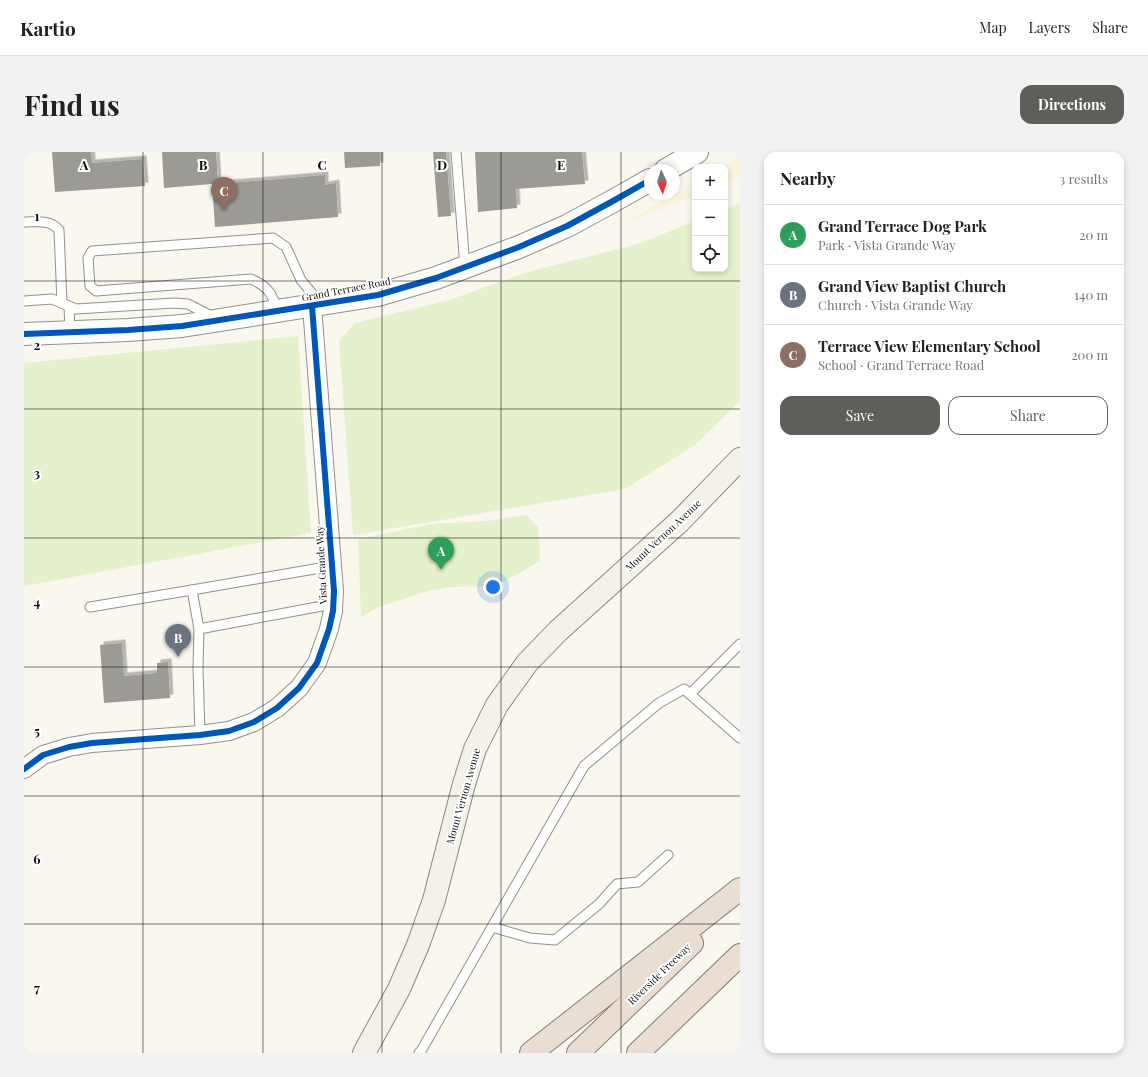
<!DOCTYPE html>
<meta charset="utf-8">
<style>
:root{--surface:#fff;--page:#f2f2f2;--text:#222;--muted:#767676;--line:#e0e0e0;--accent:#5f5e5a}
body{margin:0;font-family:"Playfair Display",serif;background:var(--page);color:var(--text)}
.controls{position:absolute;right:12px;top:12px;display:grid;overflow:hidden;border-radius:8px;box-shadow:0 2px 6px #0003}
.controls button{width:36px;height:36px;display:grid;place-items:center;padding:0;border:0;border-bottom:1px solid var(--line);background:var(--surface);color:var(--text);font:20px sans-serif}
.compass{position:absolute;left:620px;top:12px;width:36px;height:36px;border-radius:50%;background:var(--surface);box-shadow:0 2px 6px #0003;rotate:176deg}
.you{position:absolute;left:469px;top:435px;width:14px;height:14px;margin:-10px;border:3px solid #fff;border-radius:50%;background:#1a73e8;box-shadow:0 0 0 6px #1a73e833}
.badge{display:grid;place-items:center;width:26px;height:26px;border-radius:50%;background:var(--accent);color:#fff;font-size:13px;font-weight:700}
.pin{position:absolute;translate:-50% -33px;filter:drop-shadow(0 1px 2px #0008)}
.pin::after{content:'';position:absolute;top:21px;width:14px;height:12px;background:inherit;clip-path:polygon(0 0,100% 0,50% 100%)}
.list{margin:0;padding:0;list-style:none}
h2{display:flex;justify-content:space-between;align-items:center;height:52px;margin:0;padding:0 16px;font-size:17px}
h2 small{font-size:13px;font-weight:400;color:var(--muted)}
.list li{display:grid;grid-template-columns:26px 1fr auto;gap:12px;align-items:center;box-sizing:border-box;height:60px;padding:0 16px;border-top:1px solid var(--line)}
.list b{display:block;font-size:15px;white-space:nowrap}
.list p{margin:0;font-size:13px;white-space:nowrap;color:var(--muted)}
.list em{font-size:13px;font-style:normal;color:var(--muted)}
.actions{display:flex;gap:8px;padding:12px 16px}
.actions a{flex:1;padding:9px 0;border:1px solid var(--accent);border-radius:12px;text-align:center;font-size:14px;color:var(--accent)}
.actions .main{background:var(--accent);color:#fff}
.icon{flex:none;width:22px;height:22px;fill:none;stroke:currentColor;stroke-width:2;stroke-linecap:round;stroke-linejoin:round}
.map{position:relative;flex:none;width:716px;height:901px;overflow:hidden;border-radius:12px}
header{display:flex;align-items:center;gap:24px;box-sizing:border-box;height:56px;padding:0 20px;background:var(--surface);border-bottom:1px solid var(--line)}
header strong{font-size:19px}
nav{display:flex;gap:22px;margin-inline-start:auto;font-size:14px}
.intro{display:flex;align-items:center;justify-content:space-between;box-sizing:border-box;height:96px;padding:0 24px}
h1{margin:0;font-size:28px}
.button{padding:10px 18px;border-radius:12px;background:var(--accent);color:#fff;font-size:14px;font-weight:700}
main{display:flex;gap:24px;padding:0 24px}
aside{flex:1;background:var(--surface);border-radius:12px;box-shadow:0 2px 6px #0003}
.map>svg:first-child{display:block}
.farmland{fill:#f8f3d9}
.green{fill:#e5f1cc}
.building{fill:#9c9a95;filter:url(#shadow)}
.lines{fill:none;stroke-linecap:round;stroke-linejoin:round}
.service-casing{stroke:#93918d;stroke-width:11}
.minor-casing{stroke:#93918d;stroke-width:20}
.tertiary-casing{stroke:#93918d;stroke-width:24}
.secondary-casing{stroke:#898884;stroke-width:24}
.motorway-casing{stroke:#807f7a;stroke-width:24}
.service{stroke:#fefefc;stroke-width:9}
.minor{stroke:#fefefc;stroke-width:18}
.tertiary{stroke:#fefefc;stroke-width:22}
.secondary{stroke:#f4f2e8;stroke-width:22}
.motorway{stroke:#eaddd2;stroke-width:22}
.cycleway-casing{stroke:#fff;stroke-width:8}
.cycleway{stroke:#0057b8;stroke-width:6}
.grid{fill:none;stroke:#0b0b0b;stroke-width:1;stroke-opacity:0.55}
.labels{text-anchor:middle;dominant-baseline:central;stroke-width:4;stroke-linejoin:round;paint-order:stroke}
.street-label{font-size:10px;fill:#0b0b0b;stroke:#fff}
.grid-label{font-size:13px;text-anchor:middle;font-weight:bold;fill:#0b0b0b;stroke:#fff;stroke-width:4;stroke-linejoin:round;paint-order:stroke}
</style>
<header>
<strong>Kartio</strong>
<nav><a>Map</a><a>Layers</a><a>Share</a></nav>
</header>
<div class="intro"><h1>Find us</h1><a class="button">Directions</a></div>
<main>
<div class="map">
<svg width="716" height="901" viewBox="0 0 716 901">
<defs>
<filter id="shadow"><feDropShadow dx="3.5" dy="-3.5" stdDeviation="0" flood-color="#0004"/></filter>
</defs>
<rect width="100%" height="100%" fill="#faf7ee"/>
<!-- farmland -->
<g class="farmland">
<path d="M716 5V25L701 31V15H699Z"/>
<path d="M671 31V43L596 73Z"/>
</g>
<!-- green -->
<g class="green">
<path d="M716 51V249L671 293 601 337 329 383 315 189 331 171 425 148 504 120 617 91 671 69V117H701V57Z"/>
<path d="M274 184 287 381 0 434V211Z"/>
<path d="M502 363 514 375 516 409 483 428 472 432 462 434 428 435 405 439 354 455 337 465 334 387 408 372 464 369Z"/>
</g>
<!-- building -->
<g class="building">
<path d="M28 0H67L68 11 119 7 121 34 31 40Z"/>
<path d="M138 0H192L194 32 301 23V33L312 31 314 65 191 75 188 32 140 36Z"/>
<path d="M320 0H356V14L321 16Z"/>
<path d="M409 0H422L427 64 414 65Z"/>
<path d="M451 0H558L561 32 492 37 493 56 454 60Z"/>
<path d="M98 491 100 524 133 521V511L144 510 146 546 80 551 76 493Z"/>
</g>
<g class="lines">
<!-- service casing -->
<g class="service-casing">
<g id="service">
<path d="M432 0 441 115"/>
<path d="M0 70C12 70 26 67 35 78L38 151"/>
<path d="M0 149 28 147 52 157 150 151 164 152 189 165"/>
<path d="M45 154 46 180"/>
<path d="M254 159C248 142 244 134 227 127L72 139 66 134 64 106 68 99 249 86 262 95 277 128 296 151"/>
<path d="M66 455 168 438"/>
<path d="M175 477 168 438 308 414"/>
<path d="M666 542 716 492"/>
<path d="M176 583 174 515 175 477 309 452"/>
<path d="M468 775 506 786 531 788 575 752 593 732 614 730 644 703"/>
<path d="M395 901 397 899 560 614 635 551 660 537 716 586"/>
</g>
</g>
<!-- minor casing -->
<g class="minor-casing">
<path id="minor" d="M0 617 19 603 45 595 68 591 176 583 205 579 230 570 253 556 275 536 293 511 305 477 309 459 310 439 288 154"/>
</g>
<!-- tertiary casing -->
<g class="tertiary-casing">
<g id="tertiary">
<path d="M642 18 673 0"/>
<path d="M0 182 104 178 158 174 354 143 412 126 495 95 543 74 589 49 626 28"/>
</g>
</g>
<!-- secondary casing -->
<g class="secondary-casing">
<path id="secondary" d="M340 901 375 837 394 793 410 748 440 632 451 597 473 553 503 511 534 479 656 369 716 307"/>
</g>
<!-- motorway casing -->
<g class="motorway-casing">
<g id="motorway">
<path d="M507 901 716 737"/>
<path d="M554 901 668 791"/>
<path d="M614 901 716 803"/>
</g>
</g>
<!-- service -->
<use href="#service" class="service"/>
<!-- minor -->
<use href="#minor" class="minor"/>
<!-- tertiary -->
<use href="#tertiary" class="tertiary"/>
<!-- secondary -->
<use href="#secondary" class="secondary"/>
<!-- motorway -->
<use href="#motorway" class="motorway"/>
<!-- cycleway casing -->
<g class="cycleway-casing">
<g id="cycleway">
<path d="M0 182 104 178 158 174 354 143 412 126 495 95 543 74 589 49 626 28"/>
<path d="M0 617 19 603 45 595 68 591 176 583 205 579 230 570 253 556 275 536 293 511 305 477 309 459 310 439 288 154"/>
</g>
</g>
<!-- cycleway -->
<use href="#cycleway" class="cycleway"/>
</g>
<!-- grid -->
<path class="grid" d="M119 0V901M239 0V901M358 0V901M477 0V901M597 0V901M0 129H716M0 257H716M0 386H716M0 515H716M0 644H716M0 772H716"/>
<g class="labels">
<!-- street labels -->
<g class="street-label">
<text transform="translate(322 137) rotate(-11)">Grand Terrace Road</text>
<text transform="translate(639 383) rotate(-43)">Mount Vernon Avenue</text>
<text transform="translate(297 413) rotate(-93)">Vista Grande Way</text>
<text transform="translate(439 644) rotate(-74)">Mount Vernon Avenue</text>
<text transform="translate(635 822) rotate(-44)">Riverside Freeway</text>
</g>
</g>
<g class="grid-label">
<text x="60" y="18">A</text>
<text x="179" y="18">B</text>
<text x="298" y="18">C</text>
<text x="418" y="18">D</text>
<text x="537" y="18">E</text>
<text x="13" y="69">1</text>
<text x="13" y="198">2</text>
<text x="13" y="326">3</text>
<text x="13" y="455">4</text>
<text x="13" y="584">5</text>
<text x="13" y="712">6</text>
<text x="13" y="841">7</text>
</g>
</svg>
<div class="controls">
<button>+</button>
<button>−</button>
<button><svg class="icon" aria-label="locate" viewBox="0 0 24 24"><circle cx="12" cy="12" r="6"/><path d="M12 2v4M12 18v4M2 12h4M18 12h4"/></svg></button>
</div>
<svg class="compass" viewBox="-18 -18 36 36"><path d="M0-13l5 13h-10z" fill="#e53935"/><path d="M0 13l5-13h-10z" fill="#767676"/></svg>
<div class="you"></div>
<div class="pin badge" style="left:417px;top:418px;background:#2e9e5b">A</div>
<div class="pin badge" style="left:154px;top:505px;background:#6b7280">B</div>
<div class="pin badge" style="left:200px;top:58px;background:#8d6e63">C</div>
</div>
<aside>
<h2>Nearby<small>3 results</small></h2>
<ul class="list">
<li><span class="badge" style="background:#2e9e5b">A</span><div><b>Grand Terrace Dog Park</b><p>Park · Vista Grande Way</p></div><em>20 m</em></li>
<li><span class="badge" style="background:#6b7280">B</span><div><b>Grand View Baptist Church</b><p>Church · Vista Grande Way</p></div><em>140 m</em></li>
<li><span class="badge" style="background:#8d6e63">C</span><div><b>Terrace View Elementary School</b><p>School · Grand Terrace Road</p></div><em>200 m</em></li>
</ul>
<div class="actions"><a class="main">Save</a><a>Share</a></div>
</aside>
</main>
